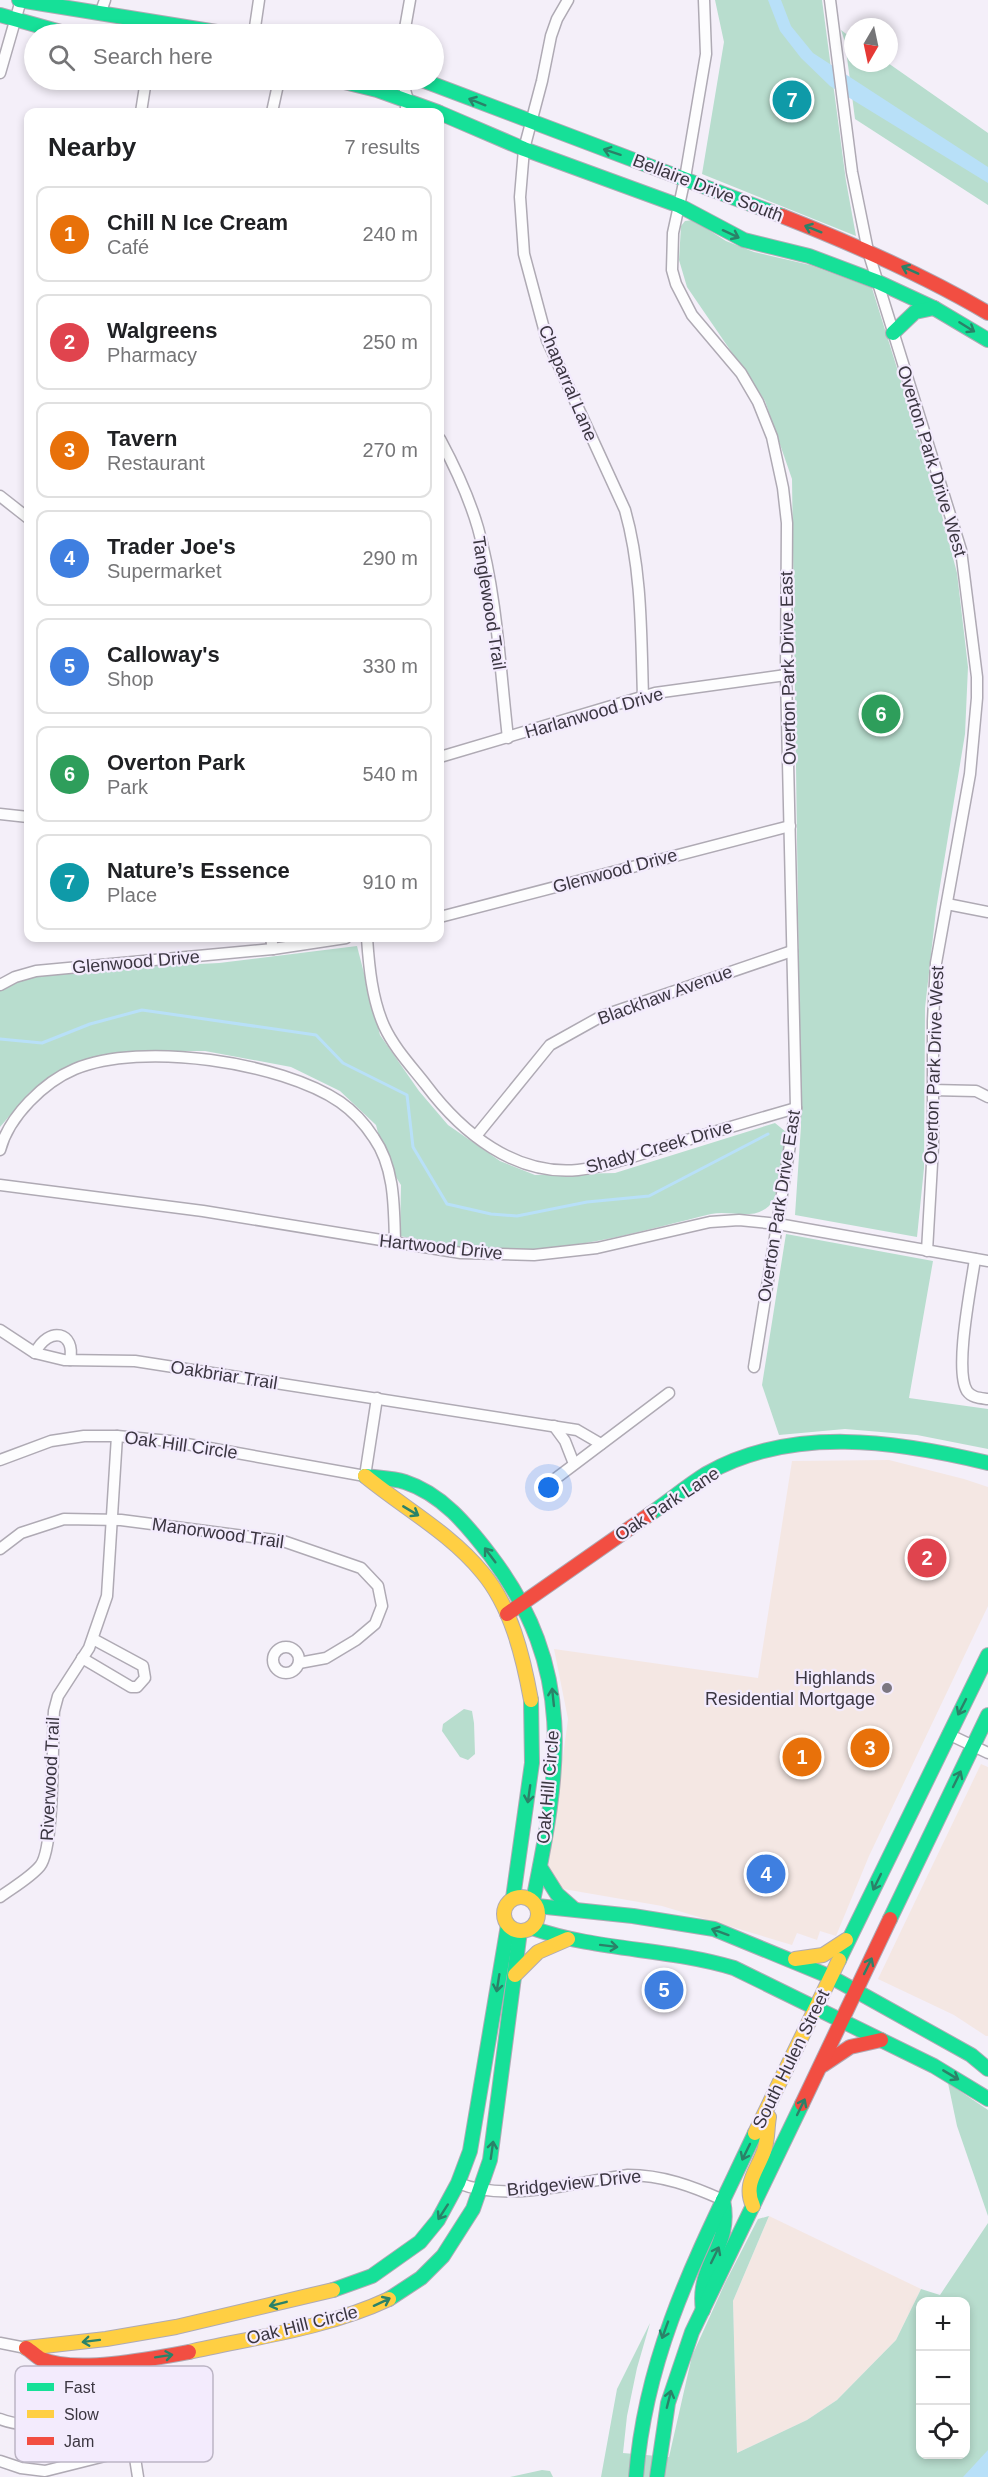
<!DOCTYPE html>
<meta charset="utf-8">
<style>
:root{--surface:#fff;--page:#f6f6f6;--text:#202124;--muted:#757577;--line:#e0e0e0;--accent:#ea580c}
body{margin:0;font-family:Arial,sans-serif;background:var(--page);color:var(--text)}
.controls{position:absolute;right:18px;bottom:18px;display:grid;overflow:hidden;border-radius:12px;box-shadow:0 3px 9px #0003}
.controls button{width:54px;height:54px;display:grid;place-items:center;padding:0;border:0;border-bottom:2px solid var(--line);background:var(--surface);color:var(--text);font:30px sans-serif}
.compass{position:absolute;left:844px;top:18px;width:54px;height:54px;border-radius:50%;background:var(--surface);box-shadow:0 3px 9px #0003;rotate:189deg}
.you{position:absolute;left:549px;top:1488px;width:21px;height:21px;margin:-15px;border:4px solid #fff;border-radius:50%;background:#1a73e8;box-shadow:0 0 0 9px #1a73e833}
.badge{display:grid;place-items:center;width:39px;height:39px;border-radius:50%;background:var(--accent);color:#fff;font-size:20px;font-weight:700}
.pin{position:absolute;translate:-50% -50%;border:3px solid #fff;box-shadow:0 2px 6px #0006}
.list{margin:0;padding:0;list-style:none}
h2{display:flex;justify-content:space-between;align-items:center;height:78px;margin:0;padding:0 24px;font-size:26px}
h2 small{font-size:20px;font-weight:400;color:var(--muted)}
.list li{display:grid;grid-template-columns:39px 1fr auto;gap:18px;align-items:center;box-sizing:border-box;height:96px;margin:0 12px 12px;padding:0 12px;border:2px solid var(--line);border-radius:12px}
.list b{display:block;font-size:22px;white-space:nowrap}
.list p{margin:0;font-size:20px;white-space:nowrap;color:var(--muted)}
.list em{font-size:20px;font-style:normal;color:var(--muted)}
.icon{flex:none;width:33px;height:33px;fill:none;stroke:currentColor;stroke-width:2;stroke-linecap:round;stroke-linejoin:round}
.map{position:relative;flex:none;width:988px;height:2477px;overflow:hidden}
.search{position:absolute;background:var(--surface);box-shadow:0 3px 9px #0003;left:24px;top:24px;width:420px;height:66px;display:flex;align-items:center;gap:15px;box-sizing:border-box;padding:0 21px;border-radius:33px;color:var(--muted);font-size:22px}
.panel{position:absolute;background:var(--surface);box-shadow:0 3px 9px #0003;left:24px;top:108px;width:420px;height:834px;border-radius:12px}
.map>svg:first-child{display:block}
.commercial{fill:#f4e7e3}
.green{fill:#b8ddce;fill-rule:evenodd}
.water{fill:#b8e0f8}
.lines{fill:none;stroke-linecap:round;stroke-linejoin:round}
.stream{stroke:#b8e0f8;stroke-width:3}
.street-casing{stroke:#afaab4;stroke-width:13}
.fast-casing{stroke:#afaab4;stroke-width:16}
.slow-casing{stroke:#afaab4;stroke-width:16}
.jam-casing{stroke:#afaab4;stroke-width:16}
.street{stroke:#fdfdfe;stroke-width:10}
.fast{stroke:#16e098;stroke-width:14}
.slow{stroke:#ffcf43;stroke-width:14}
.jam{stroke:#f24e42;stroke-width:14}
.oneway{stroke:#2a8268}
.poi-dot{fill:#7c7781;stroke:#f3ebfd;stroke-width:2}
.labels{text-anchor:middle;dominant-baseline:central;stroke-width:4.5;stroke-linejoin:round;paint-order:stroke}
.street-label{font-size:18px;fill:#3b3641;stroke:#f3ebfd}
.poi-label{font-size:18px;fill:#3b3641;stroke:#f3ebfd;text-anchor:end}
.key{fill:#f3ebfd;stroke:#bcb5c5;stroke-width:1.5}
.key-label{font-size:16px;fill:#3b3641}
</style>
<div class="map">
<svg width="988" height="2477" viewBox="0 0 988 2477">
<rect width="100%" height="100%" fill="#f4eff9"/>
<!-- commercial -->
<g class="commercial">
<path d="M889 1460 964 1479 988 1487V1606L869 1856 836 1936 820 1931 817 1940 797 1933 792 1945 662 1906 546 1886 568 1719 554 1649 758 1678 792 1461Z"/>
<path d="M981 1764 988 1767V2036H986L954 2015 878 1979Z"/>
<path d="M769 2216 921 2289 896 2340 837 2400 807 2420 737 2453 733 2301Z"/>
</g>
<!-- green -->
<g class="green">
<path d="M715 0H822L846 181 856 236 702 174 724 42Z"/>
<path d="M841 30 853 39V63H888L988 133V205L855 119 845 42Z"/>
<path d="M693 220 726 241 754 252 810 265 872 288 936 493 957 573 968 667 965 734 936 910 925 1008 924 1168 917 1237 795 1215 801 1126 792 479 765 401 687 287 679 260 681 226 685 221Z"/>
<path d="M357 946 380 1035 419 1091 448 1125 500 1161 535 1175 615 1173 775 1123 786 1132C783 1150 781 1195 769 1206 752 1221 731 1210 711 1214 642 1231 571 1252 499 1250 466 1250 433 1243 400 1236L401 1185 385 1160 376 1125 340 1091 291 1067 205 1051H151L106 1056 67 1068 30 1092 0 1127V990L38 972 219 963Z"/>
<path d="M786 1234 933 1261 909 1398 988 1409V1449L917 1435 845 1429 779 1435 762 1385Z"/>
<path d="M464 1709 472 1711 474 1723 475 1754 468 1760 460 1757 442 1731 443 1724Z"/>
<path d="M948 2083 988 2110V2216L957 2126Z"/>
<path d="M769 2216 733 2301 737 2453 807 2420 837 2400 896 2340 921 2289 940 2295 988 2223V2477H601L617 2389 650 2323 637 2368 627 2416 623 2453 669 2457 692 2356 725 2283 758 2219ZM920 2302H966V2454H920Z"/>
<path d="M542 2470 550 2471 553 2477H510Z"/>
</g>
<!-- water -->
<g class="water">
<path d="M768 0H781L791 26 813 53 988 167V183L830 86 801 58 780 31Z"/>
<path d="M988 2450V2477H963Z"/>
</g>
<g class="lines">
<!-- stream -->
<path class="stream" d="M0 1039 42 1043 90 1024 142 1010 191 1017 316 1035 343 1063 407 1095 413 1147 447 1204 491 1214 517 1216 587 1202 649 1196 768 1134"/>
<!-- street casing -->
<g class="street-casing">
<g id="street">
<path d="M568 0 557 19 551 36 542 81 524 149 520 197 524 254 547 340 625 510C642 570 641 634 643 697"/>
<path d="M704 0 706 54 685 178 673 233 672 270 676 284 692 315 741 373 758 402 772 437 783 488 787 523 786 675 796 1108 754 1367"/>
<path d="M830 0 852 172 868 251 961 550 977 677V698L970 774 936 963 933 1021V1146L927 1251"/>
<path d="M100 14 105 0"/>
<path d="M254 34 259 0"/>
<path d="M404 34 410 0"/>
<path d="M0 73 21 0"/>
<path d="M402 80 408 100 405 112"/>
<path d="M141 112 146 80"/>
<path d="M272 112 279 80"/>
<path d="M440 439C455 467 469 497 478 528 497 595 500 669 508 738"/>
<path d="M0 496 28 518"/>
<path d="M440 757 655 693 786 675"/>
<path d="M0 814 28 817"/>
<path d="M947 904 988 912"/>
<path d="M440 917 790 826"/>
<path d="M271 938 273 949"/>
<path d="M367 938C369 967 372 999 384 1026 394 1048 412 1067 426 1085 462 1133 515 1176 578 1170 606 1167 634 1156 661 1148 706 1134 751 1121 796 1108"/>
<path d="M0 985 15 977 36 971 273 949 346 938"/>
<path d="M932 1090 976 1091 988 1097"/>
<path d="M476 1136 550 1045 602 1016 792 951"/>
<path d="M0 1150C9 1116 44 1082 75 1069 141 1041 281 1062 340 1102 353 1111 365 1124 374 1138 395 1168 394 1208 395 1243"/>
<path d="M0 1185 203 1211 461 1253 534 1255 597 1248 710 1222 739 1220 778 1224 988 1261"/>
<path d="M975 1259C971 1287 954 1370 967 1391 972 1398 980 1398 988 1399"/>
<path d="M0 1330 35 1353 64 1360 135 1361 577 1430 601 1444"/>
<path d="M35 1353C49 1325 76 1332 70 1360"/>
<path d="M554 1426 565 1441 574 1464"/>
<path d="M0 1460 51 1441 84 1436H117L170 1441 365 1476 377 1398"/>
<path d="M543 1488 669 1393"/>
<path d="M0 1549 21 1533 64 1519 121 1520 283 1541 361 1568 378 1586 382 1606 375 1624 356 1640 326 1658 299 1663"/>
<circle cx="286" cy="1660" r="13"/>
<path d="M82 1658 131 1687H137L145 1678 143 1666 93 1639"/>
<path d="M948 1734 988 1753"/>
<path d="M0 1897C12 1888 30 1878 40 1866 55 1848 52 1739 54 1711L58 1696 89 1648 107 1596 117 1436"/>
<path d="M458 2183C507 2203 577 2182 628 2175 662 2175 692 2186 723 2200"/>
<path d="M0 2343 26 2348"/>
<path d="M120 2363 138 2477"/>
<path d="M0 2419C26 2429 103 2431 130 2423"/>
<path d="M0 2461 21 2468 45 2471 133 2449"/>
</g>
</g>
<!-- fast casing -->
<g class="fast-casing">
<g id="fast">
<path d="M19 0 229 34"/>
<path d="M0 15 68 34"/>
<path d="M336 80 377 90 438 112"/>
<path d="M422 80 782 216"/>
<path d="M440 113 524 149 680 206 744 240 809 256 878 282 934 308 988 340"/>
<path d="M893 333 915 312 934 308"/>
<path d="M365 1476C378 1478 392 1478 405 1482 442 1494 467 1525 490 1555 577 1670 560 1769 533 1901"/>
<path d="M650 1514C669 1501 687 1486 706 1474 792 1425 897 1441 988 1463"/>
<path d="M540 1867 557 1894 574 1909"/>
<path d="M513 1898 532 1763 531 1700"/>
<path d="M537 1906 633 1916 714 1929 831 1977 971 2055 988 2069"/>
<path d="M890 1919 988 1715"/>
<path d="M532 1928C597 1951 668 1948 734 1968L934 2066 988 2099"/>
<path d="M839 1960 988 1655"/>
<path d="M333 2290 372 2276 420 2242 438 2220 458 2183 470 2151 508 1925"/>
<path d="M389 2299 421 2278 443 2256 473 2209 490 2160 520 1931"/>
<path d="M703 2310C696 2263 733 2249 723 2200"/>
<path d="M636 2477C646 2348 701 2248 755 2133"/>
<path d="M657 2477 668 2403 692 2332 802 2104"/>
</g>
</g>
<!-- slow casing -->
<g class="slow-casing">
<g id="slow">
<path d="M365 1476C404 1508 450 1533 482 1572 511 1606 523 1656 531 1700"/>
<circle cx="521" cy="1914" r="17"/>
<path d="M795 1959 823 1955 846 1940"/>
<path d="M515 1975 538 1952 568 1939"/>
<path d="M755 2133 839 1960"/>
<path d="M753 2206C743 2184 757 2171 764 2151 768 2140 767 2128 769 2117"/>
<path d="M26 2348 106 2339 176 2327 333 2290"/>
<path d="M189 2352C256 2337 327 2328 389 2299"/>
</g>
</g>
<!-- jam casing -->
<g class="jam-casing">
<g id="jam">
<path d="M782 216C853 244 922 274 988 313"/>
<path d="M507 1614 650 1514"/>
<path d="M823 2065 850 2047 881 2040"/>
<path d="M802 2104 890 1919"/>
<path d="M26 2348C31 2351 36 2356 41 2359 75 2374 152 2359 189 2352"/>
</g>
</g>
<!-- street -->
<use href="#street" class="street"/>
<!-- fast -->
<use href="#fast" class="fast"/>
<!-- slow -->
<use href="#slow" class="slow"/>
<!-- jam -->
<use href="#jam" class="jam"/>
</g>
<!-- one-way arrows -->
<defs><path id="oneway-shaft" d="M-6 0H5M1.5-3L5.5 0L1.5 3" fill="none" stroke-width="1.6" stroke-linecap="round" stroke-linejoin="round" transform="scale(1.5)"/></defs>
<g class="oneway">
<use href="#oneway-shaft" transform="translate(477 102) rotate(-158)"/>
<use href="#oneway-shaft" transform="translate(612 152) rotate(-162)"/>
<use href="#oneway-shaft" transform="translate(813 229) rotate(-158)"/>
<use href="#oneway-shaft" transform="translate(731 234) rotate(25)"/>
<use href="#oneway-shaft" transform="translate(910 270) rotate(-156)"/>
<use href="#oneway-shaft" transform="translate(967 327) rotate(32)"/>
<use href="#oneway-shaft" transform="translate(411 1511) rotate(31)"/>
<use href="#oneway-shaft" transform="translate(490 1555) rotate(-127)"/>
<use href="#oneway-shaft" transform="translate(553 1697) rotate(-96)"/>
<use href="#oneway-shaft" transform="translate(962 1707) rotate(117)"/>
<use href="#oneway-shaft" transform="translate(957 1779) rotate(-64)"/>
<use href="#oneway-shaft" transform="translate(529 1794) rotate(98)"/>
<use href="#oneway-shaft" transform="translate(877 1882) rotate(116)"/>
<use href="#oneway-shaft" transform="translate(720 1932) rotate(-160)"/>
<use href="#oneway-shaft" transform="translate(609 1946) rotate(7)"/>
<use href="#oneway-shaft" transform="translate(868 1966) rotate(-64)"/>
<use href="#oneway-shaft" transform="translate(498 1983) rotate(99)"/>
<use href="#oneway-shaft" transform="translate(951 2075) rotate(31)"/>
<use href="#oneway-shaft" transform="translate(801 2107) rotate(-64)"/>
<use href="#oneway-shaft" transform="translate(492 2150) rotate(-82)"/>
<use href="#oneway-shaft" transform="translate(746 2152) rotate(116)"/>
<use href="#oneway-shaft" transform="translate(443 2212) rotate(123)"/>
<use href="#oneway-shaft" transform="translate(715 2255) rotate(-64)"/>
<use href="#oneway-shaft" transform="translate(382 2302) rotate(-25)"/>
<use href="#oneway-shaft" transform="translate(278 2304) rotate(166)"/>
<use href="#oneway-shaft" transform="translate(665 2330) rotate(110)"/>
<use href="#oneway-shaft" transform="translate(91 2341) rotate(173)"/>
<use href="#oneway-shaft" transform="translate(164 2356) rotate(-9)"/>
<use href="#oneway-shaft" transform="translate(669 2399) rotate(-76)"/>
</g>
<!-- markers -->
<circle class="poi-dot" cx="887" cy="1688" r="6"/>
<g class="labels">
<!-- street labels -->
<g class="street-label">
<text transform="translate(708 188) rotate(21)">Bellaire Drive South</text>
<text transform="translate(568 383) rotate(67)">Chaparral Lane</text>
<text transform="translate(932 461) rotate(73)">Overton Park Drive West</text>
<text transform="translate(489 603) rotate(81)">Tanglewood Trail</text>
<text transform="translate(788 668) rotate(-91)">Overton Park Drive East</text>
<text transform="translate(594 713) rotate(-16)">Harlanwood Drive</text>
<text transform="translate(615 871) rotate(-15)">Glenwood Drive</text>
<text transform="translate(136 962) rotate(-5)">Glenwood Drive</text>
<text transform="translate(665 995) rotate(-20)">Blackhaw Avenue</text>
<text transform="translate(934 1065) rotate(-88)">Overton Park Drive West</text>
<text transform="translate(659 1147) rotate(-16)">Shady Creek Drive</text>
<text transform="translate(779 1206) rotate(-81)">Overton Park Drive East</text>
<text transform="translate(441 1247) rotate(6)">Hartwood Drive</text>
<text transform="translate(224 1375) rotate(9)">Oakbriar Trail</text>
<text transform="translate(181 1445) rotate(8)">Oak Hill Circle</text>
<text transform="translate(667 1504) rotate(-33)">Oak Park Lane</text>
<text transform="translate(218 1533) rotate(8)">Manorwood Trail</text>
<text transform="translate(50 1779) rotate(-87)">Riverwood Trail</text>
<text transform="translate(548 1787) rotate(-85)">Oak Hill Circle</text>
<text transform="translate(791 2059) rotate(-64)">South Hulen Street</text>
<text transform="translate(574 2183) rotate(-6)">Bridgeview Drive</text>
<text transform="translate(302 2325) rotate(-14)">Oak Hill Circle</text>
</g>
<!-- poi labels -->
<g class="poi-label">
<text x="875" y="1678">Highlands<tspan x="875" dy="21">Residential Mortgage</tspan></text>
</g>
</g>
<!-- legend -->
<rect x="15" y="2366" width="198" height="96" rx="9" class="key"/>
<rect x="27" y="2383" width="27" height="8" fill="#16e098"/>
<rect x="27" y="2410" width="27" height="8" fill="#ffcf43"/>
<rect x="27" y="2437" width="27" height="8" fill="#f24e42"/>
<g class="key-label">
<text x="64" y="2393">Fast</text>
<text x="64" y="2420">Slow</text>
<text x="64" y="2447">Jam</text>
</g>
</svg>
<div class="controls">
<button>+</button>
<button>−</button>
<button><svg class="icon" aria-label="locate" viewBox="0 0 24 24"><circle cx="12" cy="12" r="6"/><path d="M12 2v4M12 18v4M2 12h4M18 12h4"/></svg></button>
</div>
<svg class="compass" viewBox="-18 -18 36 36"><path d="M0-13l5 13h-10z" fill="#e53935"/><path d="M0 13l5-13h-10z" fill="#757577"/></svg>
<div class="you"></div>
<div class="pin badge" style="left:802px;top:1757px;background:#e8710a">1</div>
<div class="pin badge" style="left:927px;top:1558px;background:#e0444e">2</div>
<div class="pin badge" style="left:870px;top:1748px;background:#e8710a">3</div>
<div class="pin badge" style="left:766px;top:1874px;background:#3f7fe0">4</div>
<div class="pin badge" style="left:664px;top:1990px;background:#3f7fe0">5</div>
<div class="pin badge" style="left:881px;top:714px;background:#2e9e5b">6</div>
<div class="pin badge" style="left:792px;top:100px;background:#0f9aa8">7</div>
<div class="search"><svg class="icon" aria-label="search" viewBox="0 0 24 24"><circle cx="10" cy="10" r="6"/><path d="M15 15l6 6"/></svg>Search here</div>
<section class="panel">
<h2>Nearby<small>7 results</small></h2>
<ul class="list">
<li><span class="badge" style="background:#e8710a">1</span><div><b>Chill N Ice Cream</b><p>Café</p></div><em>240 m</em></li>
<li><span class="badge" style="background:#e0444e">2</span><div><b>Walgreens</b><p>Pharmacy</p></div><em>250 m</em></li>
<li><span class="badge" style="background:#e8710a">3</span><div><b>Tavern</b><p>Restaurant</p></div><em>270 m</em></li>
<li><span class="badge" style="background:#3f7fe0">4</span><div><b>Trader Joe's</b><p>Supermarket</p></div><em>290 m</em></li>
<li><span class="badge" style="background:#3f7fe0">5</span><div><b>Calloway's</b><p>Shop</p></div><em>330 m</em></li>
<li><span class="badge" style="background:#2e9e5b">6</span><div><b>Overton Park</b><p>Park</p></div><em>540 m</em></li>
<li><span class="badge" style="background:#0f9aa8">7</span><div><b>Nature’s Essence</b><p>Place</p></div><em>910 m</em></li>
</ul>
</section>
</div>
